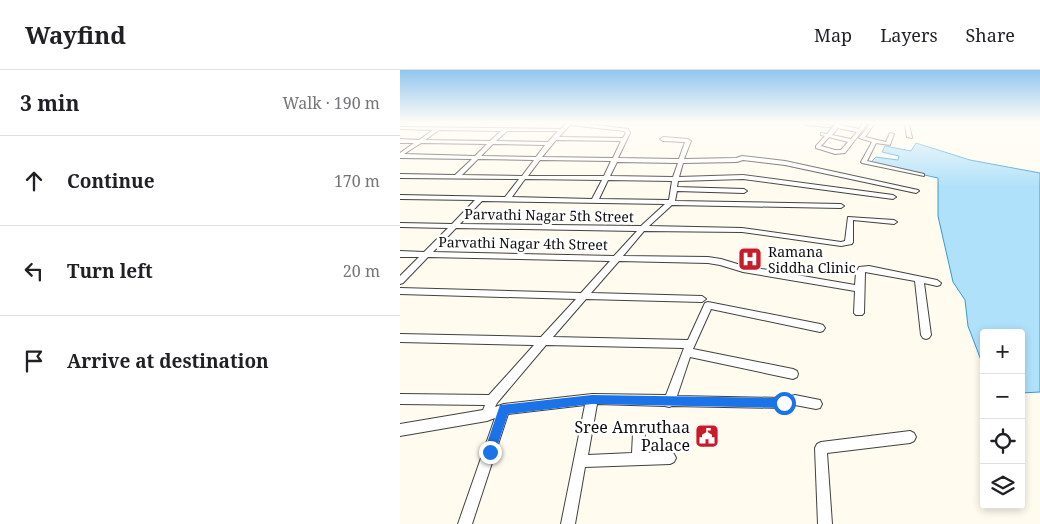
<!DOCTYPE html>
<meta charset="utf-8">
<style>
:root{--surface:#fff;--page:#f2f2f2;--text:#202124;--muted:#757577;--line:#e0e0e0}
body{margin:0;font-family:"Noto Serif",serif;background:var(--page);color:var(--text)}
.controls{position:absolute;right:15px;bottom:15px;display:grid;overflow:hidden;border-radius:5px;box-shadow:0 2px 8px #0003}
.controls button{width:45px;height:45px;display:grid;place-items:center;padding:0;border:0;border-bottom:1px solid var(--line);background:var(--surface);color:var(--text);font:25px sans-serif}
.stop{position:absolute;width:15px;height:15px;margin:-11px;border:4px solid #1a73e8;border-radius:50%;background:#fff}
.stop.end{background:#1a73e8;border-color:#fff;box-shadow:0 1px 5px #0008}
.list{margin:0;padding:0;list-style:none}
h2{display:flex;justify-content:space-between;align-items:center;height:65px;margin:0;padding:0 20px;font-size:21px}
h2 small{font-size:16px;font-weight:400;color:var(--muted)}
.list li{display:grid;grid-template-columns:32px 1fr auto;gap:15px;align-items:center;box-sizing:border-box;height:90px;padding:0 20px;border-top:1px solid var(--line)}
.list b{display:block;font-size:19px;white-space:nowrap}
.list em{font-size:16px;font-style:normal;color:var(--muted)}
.icon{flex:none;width:28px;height:28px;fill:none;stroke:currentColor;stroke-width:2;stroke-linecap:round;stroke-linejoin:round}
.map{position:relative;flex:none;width:640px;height:454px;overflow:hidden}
header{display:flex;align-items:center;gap:30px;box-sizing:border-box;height:70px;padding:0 25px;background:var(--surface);border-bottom:1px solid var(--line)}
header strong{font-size:24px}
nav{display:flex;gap:28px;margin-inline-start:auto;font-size:18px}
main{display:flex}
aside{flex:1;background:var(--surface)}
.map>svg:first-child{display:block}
.water{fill:#b0e1fa;stroke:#329bd7}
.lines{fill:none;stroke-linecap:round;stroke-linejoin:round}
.minor-casing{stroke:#414141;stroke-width:2}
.minor{fill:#fff;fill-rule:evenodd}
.route{fill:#1a73e8}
.labels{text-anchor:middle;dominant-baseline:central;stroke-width:5;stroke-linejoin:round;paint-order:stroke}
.street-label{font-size:14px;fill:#0e0e0e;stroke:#fff}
.poi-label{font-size:14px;fill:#0e0e0e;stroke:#fff;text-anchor:start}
.near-poi-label{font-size:16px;fill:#0e0e0e;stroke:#fff;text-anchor:end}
</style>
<header>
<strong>Wayfind</strong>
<nav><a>Map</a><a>Layers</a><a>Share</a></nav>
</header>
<main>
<aside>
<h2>3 min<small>Walk · 190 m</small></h2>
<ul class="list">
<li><svg class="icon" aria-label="ahead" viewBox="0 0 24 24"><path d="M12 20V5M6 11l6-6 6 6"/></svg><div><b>Continue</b></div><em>170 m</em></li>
<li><svg class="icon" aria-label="left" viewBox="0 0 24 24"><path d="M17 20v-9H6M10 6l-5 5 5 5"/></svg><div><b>Turn left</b></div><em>20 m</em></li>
<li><svg class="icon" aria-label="arrive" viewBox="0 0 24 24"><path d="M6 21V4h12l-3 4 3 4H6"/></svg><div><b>Arrive at destination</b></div></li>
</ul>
</aside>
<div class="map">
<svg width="640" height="454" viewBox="0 0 640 454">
<rect width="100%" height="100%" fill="#fffbef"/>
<!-- water -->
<path class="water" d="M516 73 570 90 640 103V322L621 323V263H584V298L568 256 565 230 553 212 538 146V108L470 93 476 87 498 90 499 86 482 82 485 76 511 81Z"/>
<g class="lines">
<!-- minor casing -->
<g class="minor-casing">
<g id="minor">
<path d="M166 53H181L228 59 230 63 218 88 279 89 285 72 263 71 260 69 263 67 288 69 291 71 284 89 336 88 342 86 385 91 518 120 519 121 516 123 385 95 343 90 337 92 283 93 279 107 343 105 493 125 496 127 493 129 343 109 278 111 277 117 344 119 347 121 344 123 277 121 275 131 441 134 444 136 441 138 272 135 249 156 342 158 441 172 445 171 448 147 494 150 497 152 494 154 453 150V172L452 174 441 176 342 162 244 161 223 186 308 187 321 189 344 196 455 215 456 203 459 197 469 196 537 210 541 213 540 215 537 216 524 213 531 265 529 268 526 269 523 268 521 265 515 211 465 202 464 243 462 245H456L454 243 455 221 343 202 320 195 308 193 219 191 191 223 302 226 306 229 302 232 186 229 153 267 288 270 304 235 305 233 308 232 420 254 423 255 425 258 423 261 420 262 311 239 293 279 393 299 397 301 398 304 397 307 393 309 290 287 277 326 384 328 395 325 420 330 422 334 420 338 416 339 395 335 384 338 272 336 269 337 265 336 197 334 188 385 232 383 233 363 235 359 239 357 243 359 245 363 244 383 270 382 274 384 276 388 274 392 270 394 185 397 175 454H161L185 335 108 344 72 454H58L95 348 87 351 0 366V354L83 340 85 335 0 334V324L89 325 134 275 0 272V264L141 267 176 229 0 224V218L181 223 210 191 28 187 3 213 0 214V206L19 187H0V181L24 182 48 158 0 157V153L52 154 75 130 0 129V125L105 127 119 109 0 108V104L55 105 72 89 0 88V83L14 73H0V69L19 70 33 60 0 59V57L161 59ZM170 55 224 61 226 63 223 68 159 67ZM39 60 101 61 90 71 25 70ZM107 61H158L148 72 96 71ZM156 70 221 71 213 88 142 87ZM21 73 87 74 75 86 4 84ZM93 74 145 75 136 87 81 86ZM78 89 134 90 122 106 62 105ZM140 90 211 91 204 106H128ZM217 92 278 93 273 107 210 106ZM125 109 202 110 192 129 112 127ZM208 110 272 111 269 130 199 129ZM82 131 265 134 241 156 60 154ZM56 158 237 161 214 186 33 182ZM146 275 284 278 266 325 192 324 104 334 95 337 97 333Z"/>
<path d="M404 53 430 55 432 56 430 57 406 55Z"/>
<path d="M436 53H441L440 55 459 59 463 53H468L445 83 435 84 416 78V76L425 66 421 65V63L427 64ZM438 58 457 62 451 69 432 65ZM429 67 448 72 441 80H435L421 76Z"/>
<path d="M471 53H475L465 67 486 72 490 63 494 64 490 75 476 73 467 91 524 104V106L462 93 461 92 472 72 459 68Z"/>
<path d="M505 53H509L512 68 507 67Z"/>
<path d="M510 361 514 363 516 367 514 371 510 373 427 383 432 454H418L415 378 417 374 421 372Z"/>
</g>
</g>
<!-- minor -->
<use href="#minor" class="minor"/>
</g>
<!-- sky -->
<linearGradient id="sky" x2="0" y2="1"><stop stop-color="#91c6ef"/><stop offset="0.45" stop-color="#fffdf8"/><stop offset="1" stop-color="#fffdf8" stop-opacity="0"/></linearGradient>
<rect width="640" height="117" fill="url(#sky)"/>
<!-- route -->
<path class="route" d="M192 325 384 328 389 333 384 338 192 334 108 344 94 386 90 388 86 386 84 382 100 335Z"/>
<!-- icons -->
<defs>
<g id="hospital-square" transform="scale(1.25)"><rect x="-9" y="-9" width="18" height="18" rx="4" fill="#c81c2a" stroke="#fff"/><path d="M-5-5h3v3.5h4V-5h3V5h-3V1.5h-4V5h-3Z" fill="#fff"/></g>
<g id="civic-square" transform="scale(1.25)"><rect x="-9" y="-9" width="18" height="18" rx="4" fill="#c81c2a" stroke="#fff"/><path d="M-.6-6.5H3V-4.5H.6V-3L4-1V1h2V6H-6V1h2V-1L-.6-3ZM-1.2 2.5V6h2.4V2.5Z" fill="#fff"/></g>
</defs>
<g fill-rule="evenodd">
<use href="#hospital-square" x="350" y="189"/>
<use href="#civic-square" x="307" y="366"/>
</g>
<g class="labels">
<!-- street labels -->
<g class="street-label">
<text transform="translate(149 145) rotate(1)">Parvathi Nagar 5th Street</text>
<text transform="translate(123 173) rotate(1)">Parvathi Nagar 4th Street</text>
</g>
<!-- poi labels -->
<g class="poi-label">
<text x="368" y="181">Ramana<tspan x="368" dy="16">Siddha Clinic</tspan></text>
</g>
<!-- near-poi labels -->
<g class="near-poi-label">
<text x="290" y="357">Sree Amruthaa<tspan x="290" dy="18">Palace</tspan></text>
</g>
</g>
</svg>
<div class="controls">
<button>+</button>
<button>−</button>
<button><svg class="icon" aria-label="locate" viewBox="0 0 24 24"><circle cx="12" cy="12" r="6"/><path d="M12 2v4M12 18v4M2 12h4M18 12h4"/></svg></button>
<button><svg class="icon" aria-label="layers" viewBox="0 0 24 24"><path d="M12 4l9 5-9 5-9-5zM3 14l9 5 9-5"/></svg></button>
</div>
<div class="stop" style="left:384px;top:333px"></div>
<div class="stop end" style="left:90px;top:382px"></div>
</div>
</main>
